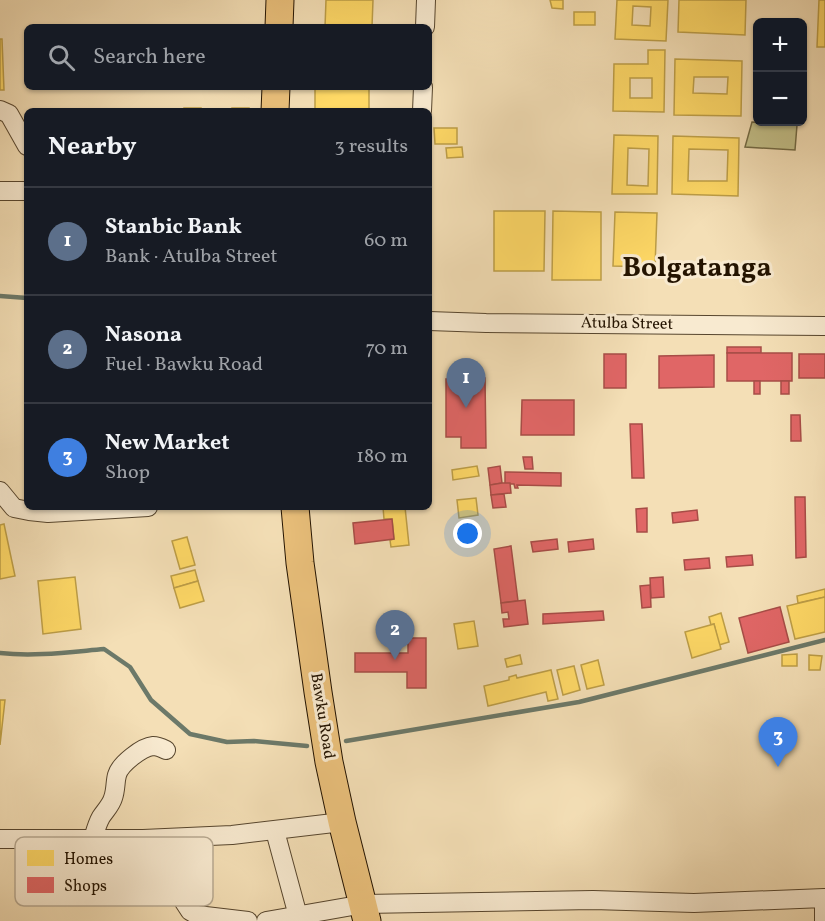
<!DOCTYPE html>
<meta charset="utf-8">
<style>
:root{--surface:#171b24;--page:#20242c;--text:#f1f3f6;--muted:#9ea1a6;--line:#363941;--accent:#0b8043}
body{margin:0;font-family:Vollkorn,serif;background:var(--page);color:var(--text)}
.controls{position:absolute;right:18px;top:18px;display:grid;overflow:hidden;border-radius:9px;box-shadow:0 2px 4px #0004}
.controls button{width:54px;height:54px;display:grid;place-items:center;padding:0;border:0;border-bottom:2px solid var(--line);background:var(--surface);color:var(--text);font:30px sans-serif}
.you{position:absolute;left:468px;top:534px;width:21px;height:21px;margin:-15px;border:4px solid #fff;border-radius:50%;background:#1a73e8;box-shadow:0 0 0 9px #1a73e833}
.badge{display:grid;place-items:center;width:39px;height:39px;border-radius:50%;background:var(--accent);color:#fff;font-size:20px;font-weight:700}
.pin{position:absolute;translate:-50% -50px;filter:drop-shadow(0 2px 3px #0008)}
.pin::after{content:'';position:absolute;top:32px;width:21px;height:18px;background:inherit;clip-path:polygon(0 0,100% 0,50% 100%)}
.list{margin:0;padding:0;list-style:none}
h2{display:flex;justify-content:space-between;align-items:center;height:78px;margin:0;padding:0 24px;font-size:26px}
h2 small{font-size:20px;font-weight:400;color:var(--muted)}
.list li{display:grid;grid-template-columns:39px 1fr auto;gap:18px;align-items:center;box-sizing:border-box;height:108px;padding:0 24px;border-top:2px solid var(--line)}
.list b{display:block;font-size:22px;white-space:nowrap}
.list p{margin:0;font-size:20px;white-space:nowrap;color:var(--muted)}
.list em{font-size:20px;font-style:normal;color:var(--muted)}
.icon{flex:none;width:33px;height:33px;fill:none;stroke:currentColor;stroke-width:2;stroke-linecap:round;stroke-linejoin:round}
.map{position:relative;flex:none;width:825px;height:921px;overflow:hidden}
.search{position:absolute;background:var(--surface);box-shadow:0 2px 4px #0004;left:24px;top:24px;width:408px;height:66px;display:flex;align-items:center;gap:15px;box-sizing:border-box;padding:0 21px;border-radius:9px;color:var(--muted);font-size:22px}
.panel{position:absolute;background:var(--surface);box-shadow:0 2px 4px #0004;left:24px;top:108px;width:408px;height:402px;border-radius:9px}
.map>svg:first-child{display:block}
.green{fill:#c3c089;stroke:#736a44;stroke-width:1.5}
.homes{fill:#ffd966;stroke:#bd9e47;stroke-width:1.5;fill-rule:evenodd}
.shops{fill:#e06666;stroke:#a74d47;stroke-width:1.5}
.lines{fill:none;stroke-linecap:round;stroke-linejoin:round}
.stream{stroke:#6c7969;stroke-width:4.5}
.minor-casing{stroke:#57462e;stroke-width:20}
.highway-casing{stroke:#231300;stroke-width:29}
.minor{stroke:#f8ead0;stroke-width:18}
.highway{stroke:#eac07b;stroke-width:27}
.labels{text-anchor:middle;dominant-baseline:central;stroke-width:6;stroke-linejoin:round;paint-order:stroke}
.street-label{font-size:16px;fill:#231300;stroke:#f8ead0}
.town-label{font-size:28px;font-weight:bold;fill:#231300;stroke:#f8ead0}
.key{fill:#f8ead0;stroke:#b8aa92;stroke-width:1.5}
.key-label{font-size:16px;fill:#231300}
</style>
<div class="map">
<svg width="825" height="921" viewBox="0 0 825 921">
<rect width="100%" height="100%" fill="#f4dfb6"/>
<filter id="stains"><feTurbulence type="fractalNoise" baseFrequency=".00333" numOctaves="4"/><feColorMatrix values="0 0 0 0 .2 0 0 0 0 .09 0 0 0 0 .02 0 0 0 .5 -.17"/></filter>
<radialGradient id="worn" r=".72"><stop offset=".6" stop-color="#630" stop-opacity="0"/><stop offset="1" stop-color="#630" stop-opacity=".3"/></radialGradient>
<!-- green -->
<path class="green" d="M752 122 797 125 795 150 745 147Z"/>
<!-- homes -->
<g class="homes">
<path d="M326 0H373L372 27H325Z"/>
<path d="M550 0H563V9L552 8Z"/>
<path d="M617 0H668L666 41 615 39ZM633 6 651 7 650 26 632 25Z"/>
<path d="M679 0H746L745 35 678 32Z"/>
<path d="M819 0H825V47H817Z"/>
<rect x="574" y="12" width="21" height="13"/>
<path d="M0 39H2L4 90H0Z"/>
<path d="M648 50H665L664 112 613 111 614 64H648ZM630 78H652V98H630Z"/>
<path d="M675 59 742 61 741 116 674 115ZM694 77H728L727 94 693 93Z"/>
<rect x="315" y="87" width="54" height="24"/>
<rect x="184" y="108" width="17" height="3"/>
<rect x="232" y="108" width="17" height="3"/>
<path d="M434 128H457V144H435Z"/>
<path d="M614 135 658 136 657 194H612ZM628 148 649 149 648 186 627 185Z"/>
<path d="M673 136 739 138 738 196 672 194ZM689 149 728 150 727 181H688Z"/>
<path d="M462 147 463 157 447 158 446 148Z"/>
<path d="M494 211H545L544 271H494Z"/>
<path d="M553 211 601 212V280H552Z"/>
<path d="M615 212 657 213 655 267 613 266Z"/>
<path d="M429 356H431L430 387 429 386Z"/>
<path d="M477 466 479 476 453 480 452 470Z"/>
<path d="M476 498 478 515 459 518 457 500Z"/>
<path d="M383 507H405L409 545 391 547 390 540 394 539 392 519H384Z"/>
<path d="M4 524 15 576 0 579V525Z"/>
<path d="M187 537 195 565 180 569 172 541Z"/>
<path d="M195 570 198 581 174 588 171 576Z"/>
<path d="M75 577 81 629 43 634 38 581Z"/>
<path d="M198 581 204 601 180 608 174 588Z"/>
<path d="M825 589V597L798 603 797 596Z"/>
<path d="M825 597V632L795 639 787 606Z"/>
<path d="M721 613 729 642 719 645 714 624 711 625 709 617Z"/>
<path d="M474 621 478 646 458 649 454 624Z"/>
<path d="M714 624 721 649 692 658 685 632Z"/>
<path d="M797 654V666H782V655Z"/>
<path d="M520 655 522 664 507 667 505 659Z"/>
<path d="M809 655 822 656 820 670H809Z"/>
<path d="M598 660 604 685 587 689 581 665Z"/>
<path d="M574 666 580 690 563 695 557 670Z"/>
<path d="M551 670 558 699 548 701 546 692 488 706 484 686 509 680V677L516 675 517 678Z"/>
<path d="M0 700H5L0 745Z"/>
</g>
<!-- shops -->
<g class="shops">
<rect x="727" y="347" width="34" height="6"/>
<rect x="727" y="353" width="65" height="28"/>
<rect x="604" y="354" width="22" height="34"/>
<rect x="799" y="354" width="26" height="24"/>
<path d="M714 355V387L659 388V356Z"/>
<path d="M485 378 486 448H461V437H446V379Z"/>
<rect x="754" y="381" width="6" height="13"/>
<rect x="781" y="381" width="8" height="13"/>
<path d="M522 400H574V435H521Z"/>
<path d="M791 415H800L801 441H791Z"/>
<path d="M630 424H642L644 478H632Z"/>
<path d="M523 457H532L533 469H525Z"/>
<path d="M500 466 502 483 490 485 488 468Z"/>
<path d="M505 472 561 473V486L517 485 518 488H515L514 484H505Z"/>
<path d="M502 483H510L511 493 491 495 490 485Z"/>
<path d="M504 494 506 507 493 508 491 495Z"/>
<path d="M795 497H805L806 557 796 558Z"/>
<path d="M647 508V532H637L636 509Z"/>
<path d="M697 510 698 520 673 523 672 513Z"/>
<path d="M392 519 394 539 355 544 353 523Z"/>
<path d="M557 539 558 549 533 552 531 542Z"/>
<path d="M593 539 594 549 569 552 568 542Z"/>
<path d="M511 546 518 601 501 603 494 549Z"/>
<path d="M752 555 753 565 727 567 726 557Z"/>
<path d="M709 558 710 568 685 570 684 560Z"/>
<path d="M663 577 664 597 651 598 650 578Z"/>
<path d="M650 585 651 607 642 608 640 586Z"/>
<path d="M525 600 528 624 504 627 503 619H509L508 612 502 613 501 603Z"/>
<path d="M780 607 789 642 748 653 739 618Z"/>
<path d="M603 611 604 620 543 624V614Z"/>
<path d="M408 638H426V688H407V672H355V653H408Z"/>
</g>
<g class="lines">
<!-- stream -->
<g class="stream">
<path d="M0 296 27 298"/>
<path d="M0 653C34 657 70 652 104 649L130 667 151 700 190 734 227 742 254 741 307 746"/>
<path d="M346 741 579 702 825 640"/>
</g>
<!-- minor casing -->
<g class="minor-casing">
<g id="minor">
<path d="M425 27 426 0"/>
<path d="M0 110 9 114 27 146"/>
<path d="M422 111 423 87"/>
<path d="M0 191H27"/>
<path d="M429 321 486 323 825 326"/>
<path d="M0 491 14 508 29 511 48 513 148 507"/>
<path d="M275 831 298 916"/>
<path d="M0 839H143L232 835 342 822"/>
<path d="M93 839C95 832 97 824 101 817 105 811 111 805 113 798 116 790 115 782 117 775 120 764 142 747 153 746 158 746 162 748 166 750"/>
<path d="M143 839 190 911 197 915 248 921"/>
<path d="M266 921 364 904 593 900 694 903 824 898V921"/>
</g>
</g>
<!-- highway casing -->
<g class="highway-casing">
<g id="highway">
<path d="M279 27 280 0"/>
<path d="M275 111 276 87"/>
<path d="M295 507 300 563 318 692 329 762 342 822 367 921"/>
</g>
</g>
<!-- minor -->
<use href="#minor" class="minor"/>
<!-- highway -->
<use href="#highway" class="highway"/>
</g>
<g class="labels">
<!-- street labels -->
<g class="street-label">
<text transform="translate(627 324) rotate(1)">Atulba Street</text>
<text transform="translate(322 716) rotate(81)">Bawku Road</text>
</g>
<!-- town labels -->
<g class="town-label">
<text x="697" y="268">Bolgatanga</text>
</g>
</g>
<!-- legend -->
<rect x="15" y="837" width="198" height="69" rx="9" class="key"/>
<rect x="27" y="850" width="27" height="16" fill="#ffd966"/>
<rect x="27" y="877" width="27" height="16" fill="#e06666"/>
<g class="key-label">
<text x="64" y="864">Homes</text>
<text x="64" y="891">Shops</text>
</g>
<rect width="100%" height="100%" filter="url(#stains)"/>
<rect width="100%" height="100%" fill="url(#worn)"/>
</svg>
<div class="controls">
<button>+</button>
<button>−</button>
</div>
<div class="you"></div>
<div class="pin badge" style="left:466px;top:408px;background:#5c6f8a">1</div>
<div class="pin badge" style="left:395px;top:660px;background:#5c6f8a">2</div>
<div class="pin badge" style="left:778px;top:767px;background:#3f7fe0">3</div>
<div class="search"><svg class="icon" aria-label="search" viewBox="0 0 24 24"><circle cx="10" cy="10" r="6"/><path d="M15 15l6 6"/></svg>Search here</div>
<section class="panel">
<h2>Nearby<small>3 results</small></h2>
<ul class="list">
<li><span class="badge" style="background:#5c6f8a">1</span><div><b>Stanbic Bank</b><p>Bank · Atulba Street</p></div><em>60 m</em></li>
<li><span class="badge" style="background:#5c6f8a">2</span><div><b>Nasona</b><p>Fuel · Bawku Road</p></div><em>70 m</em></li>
<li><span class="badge" style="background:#3f7fe0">3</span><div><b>New Market</b><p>Shop</p></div><em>180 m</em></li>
</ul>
</section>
</div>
